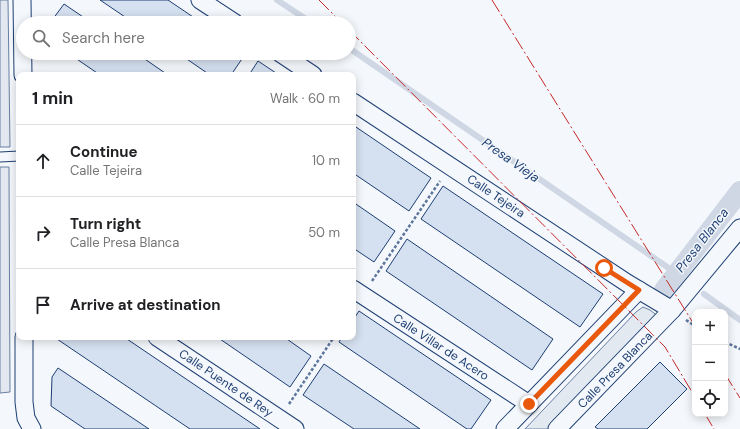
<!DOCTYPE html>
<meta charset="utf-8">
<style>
:root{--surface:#fff;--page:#f6f6f6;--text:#202124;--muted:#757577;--line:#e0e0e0}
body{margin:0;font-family:"DM Sans",sans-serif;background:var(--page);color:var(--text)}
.controls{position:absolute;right:12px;bottom:12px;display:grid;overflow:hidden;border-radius:8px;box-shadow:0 2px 10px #0003}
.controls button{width:36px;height:36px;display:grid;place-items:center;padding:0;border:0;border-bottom:1px solid var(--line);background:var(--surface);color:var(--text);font:20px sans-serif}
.stop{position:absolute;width:12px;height:12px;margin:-9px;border:3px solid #ea580c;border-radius:50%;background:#fff}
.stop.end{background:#ea580c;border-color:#fff;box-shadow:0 1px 4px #0008}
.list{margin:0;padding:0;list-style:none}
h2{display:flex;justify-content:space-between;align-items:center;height:52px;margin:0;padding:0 16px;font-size:17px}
h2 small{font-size:13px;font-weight:400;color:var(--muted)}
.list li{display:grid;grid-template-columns:26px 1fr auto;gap:12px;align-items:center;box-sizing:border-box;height:72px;padding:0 16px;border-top:1px solid var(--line)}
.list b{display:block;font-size:15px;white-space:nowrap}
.list p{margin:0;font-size:13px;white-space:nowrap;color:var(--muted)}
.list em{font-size:13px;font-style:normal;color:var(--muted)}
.icon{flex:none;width:22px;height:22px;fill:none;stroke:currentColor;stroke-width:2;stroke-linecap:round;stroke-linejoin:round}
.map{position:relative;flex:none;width:740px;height:429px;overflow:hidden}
.search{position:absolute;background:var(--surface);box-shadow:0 2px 10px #0003;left:16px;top:16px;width:340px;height:44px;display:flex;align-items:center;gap:10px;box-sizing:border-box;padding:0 14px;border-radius:22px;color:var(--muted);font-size:15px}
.panel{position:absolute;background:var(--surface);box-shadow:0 2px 10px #0003;left:16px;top:72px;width:340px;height:268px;border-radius:8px}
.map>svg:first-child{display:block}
.green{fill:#e3e9f0;stroke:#687fa3}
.parking{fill:#e3e8f0;stroke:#687fa3}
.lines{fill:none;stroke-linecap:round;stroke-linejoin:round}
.stream{stroke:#cfd7e4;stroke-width:6}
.canal{stroke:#cfd7e4;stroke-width:20}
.building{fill:#d5e0f0;stroke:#1d3f73}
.service-casing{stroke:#1d3f73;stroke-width:11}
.minor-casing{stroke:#1d3f73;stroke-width:19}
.path{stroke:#5e769c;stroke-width:2.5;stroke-dasharray:3 2;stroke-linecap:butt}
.service{stroke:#f4f7fb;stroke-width:9}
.minor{stroke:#f4f7fb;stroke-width:17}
.power{stroke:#c62828;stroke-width:1;stroke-dasharray:14 3 2 3;stroke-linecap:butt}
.route{stroke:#ea580c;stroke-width:5}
.labels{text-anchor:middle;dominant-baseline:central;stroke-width:3;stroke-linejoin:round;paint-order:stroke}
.street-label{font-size:12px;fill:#1d3f73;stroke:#f4f7fb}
.water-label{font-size:13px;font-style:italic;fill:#1d3f73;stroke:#f4f7fb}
</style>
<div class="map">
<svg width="740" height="429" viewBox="0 0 740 429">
<rect width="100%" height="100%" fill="#f4f7fb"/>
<!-- green -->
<path class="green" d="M643 307 650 310 659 317 548 429H525L636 312Z"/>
<!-- parking -->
<g class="parking">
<path d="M0 0H8L10 147H0Z"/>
<path d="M0 167H9L10 392 0 393Z"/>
</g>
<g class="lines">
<!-- stream -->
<g class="stream">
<path d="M277 0 312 23"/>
<path d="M349 48 673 271"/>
<path d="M704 294 740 320"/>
</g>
<!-- canal -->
<path class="canal" d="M664 290 740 191"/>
</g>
<!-- building -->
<g class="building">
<path d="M100 0H168L202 23H134Z"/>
<path d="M64 4 92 23H50Z"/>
<path d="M68 53H136L168 75H100Z"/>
<path d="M178 53H246L231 75H210Z"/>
<path d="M258 61 279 75H249Z"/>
<path d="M353 125 431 178 409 211 353 173Z"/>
<path d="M443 186 603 294 580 327 421 219Z"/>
<path d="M353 202 395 231 374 262 353 248Z"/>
<path d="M407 239 553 339 532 370 386 271Z"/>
<path d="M359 311 491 400 471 429H467L339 342 342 337H353V320Z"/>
<path d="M54 337H124L260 429H190Z"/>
<path d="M217 337H284L311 356 290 387Z"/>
<path d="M660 362 687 389 647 429H598L595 427Z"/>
<path d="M324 364 420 429H354L303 395Z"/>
<path d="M58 368 149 429H85L51 406 52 377Z"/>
</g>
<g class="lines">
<!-- service casing -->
<g class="service-casing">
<path id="service" d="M0 157 19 156"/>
</g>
<!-- minor casing -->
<g class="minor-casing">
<g id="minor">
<path d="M22 0 23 75"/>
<path d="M200 0 235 23"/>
<path d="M280 53 313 75"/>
<path d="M353 102 627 283 672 310 740 228"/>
<path d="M353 289 529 404"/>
<path d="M24 337V402L26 418 32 429"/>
<path d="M157 337 295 429"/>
<path d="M505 429 639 290"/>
<path d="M557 429 672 310"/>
</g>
</g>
<!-- path -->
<g class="path">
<path d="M372 281 440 181"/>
<path d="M686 320 695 326"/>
<path d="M725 342 740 349"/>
<path d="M289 404 334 337"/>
</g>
<!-- service -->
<use href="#service" class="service"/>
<!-- minor -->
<use href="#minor" class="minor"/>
<!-- power -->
<g class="power">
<path d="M319 0 342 23"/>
<path d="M492 0 695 326"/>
<path d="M349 30 665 347 695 397"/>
<path d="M725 374 740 398"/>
<path d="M705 414 714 429"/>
</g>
</g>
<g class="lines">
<!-- route -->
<path class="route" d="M529 404 639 290 604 268"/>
</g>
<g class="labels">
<!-- street labels -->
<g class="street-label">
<text transform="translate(496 196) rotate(34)">Calle Tejeira</text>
<text transform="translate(441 347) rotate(33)">Calle Villar de Acero</text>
<text transform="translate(615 370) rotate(-46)">Calle Presa Blanca</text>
<text transform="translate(226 383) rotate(34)">Calle Puente de Rey</text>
</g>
<!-- water labels -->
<g class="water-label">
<text transform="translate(511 160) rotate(35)">Presa Vieja</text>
<text transform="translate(702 240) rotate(-52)">Presa Blanca</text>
</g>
</g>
</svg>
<div class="controls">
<button>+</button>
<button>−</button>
<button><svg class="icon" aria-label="locate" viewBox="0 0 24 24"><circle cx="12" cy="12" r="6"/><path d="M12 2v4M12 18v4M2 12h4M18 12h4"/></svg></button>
</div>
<div class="stop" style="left:604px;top:268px"></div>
<div class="stop end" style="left:529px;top:404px"></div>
<div class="search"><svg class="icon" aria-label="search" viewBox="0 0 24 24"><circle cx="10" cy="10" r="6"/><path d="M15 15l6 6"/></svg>Search here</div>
<section class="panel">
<h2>1 min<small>Walk · 60 m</small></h2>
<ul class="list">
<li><svg class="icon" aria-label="ahead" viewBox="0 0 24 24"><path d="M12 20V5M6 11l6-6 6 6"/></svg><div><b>Continue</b><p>Calle Tejeira</p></div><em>10 m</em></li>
<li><svg class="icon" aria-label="right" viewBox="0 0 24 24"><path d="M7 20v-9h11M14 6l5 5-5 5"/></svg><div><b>Turn right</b><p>Calle Presa Blanca</p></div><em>50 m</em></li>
<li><svg class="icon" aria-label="arrive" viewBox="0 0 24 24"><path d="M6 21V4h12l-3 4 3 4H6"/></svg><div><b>Arrive at destination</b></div></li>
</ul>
</section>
</div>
